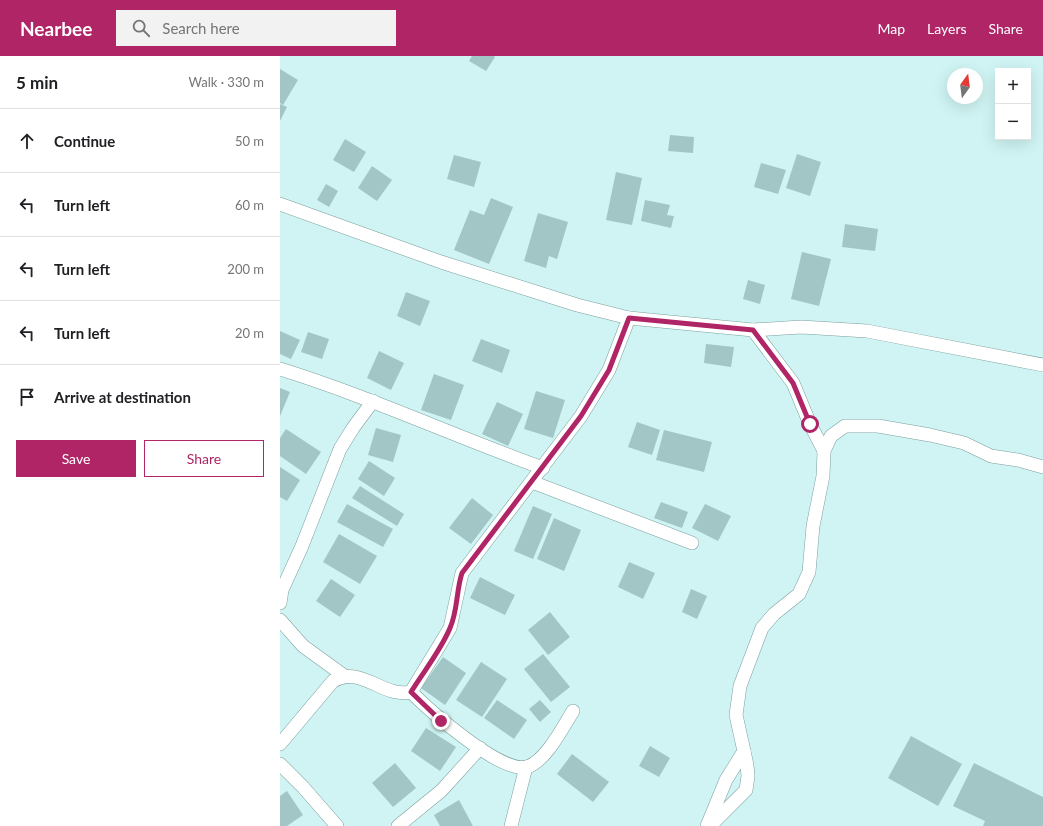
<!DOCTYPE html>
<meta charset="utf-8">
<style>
:root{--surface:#fff;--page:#f2f2f2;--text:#202124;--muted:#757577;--line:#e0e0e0;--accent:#af2566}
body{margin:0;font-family:Lato,sans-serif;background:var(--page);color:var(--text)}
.controls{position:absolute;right:12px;top:12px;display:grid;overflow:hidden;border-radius:0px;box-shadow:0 4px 16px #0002}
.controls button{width:36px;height:36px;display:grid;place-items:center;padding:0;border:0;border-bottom:1px solid var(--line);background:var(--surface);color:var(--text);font:20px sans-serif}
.compass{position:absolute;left:667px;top:12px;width:36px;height:36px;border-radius:50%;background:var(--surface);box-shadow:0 4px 16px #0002;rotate:14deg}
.stop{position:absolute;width:12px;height:12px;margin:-9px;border:3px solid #af2566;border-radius:50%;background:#fff}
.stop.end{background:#af2566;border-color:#fff;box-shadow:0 1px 4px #0008}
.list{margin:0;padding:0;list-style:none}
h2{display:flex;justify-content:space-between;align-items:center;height:52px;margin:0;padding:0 16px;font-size:17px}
h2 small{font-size:13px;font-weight:400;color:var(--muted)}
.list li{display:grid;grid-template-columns:26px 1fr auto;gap:12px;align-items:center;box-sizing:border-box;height:64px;padding:0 16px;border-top:1px solid var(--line)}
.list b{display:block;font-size:15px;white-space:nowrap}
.list em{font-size:13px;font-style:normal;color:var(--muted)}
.actions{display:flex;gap:8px;padding:12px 16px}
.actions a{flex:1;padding:9px 0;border:1px solid var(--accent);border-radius:0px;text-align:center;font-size:14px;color:var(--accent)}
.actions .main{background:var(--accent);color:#fff}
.icon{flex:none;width:22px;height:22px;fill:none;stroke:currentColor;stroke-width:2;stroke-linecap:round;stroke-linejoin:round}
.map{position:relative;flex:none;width:763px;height:770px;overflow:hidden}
header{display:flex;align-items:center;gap:24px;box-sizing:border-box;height:56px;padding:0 20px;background:var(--accent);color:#fff}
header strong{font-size:19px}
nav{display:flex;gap:22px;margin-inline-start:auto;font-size:14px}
.search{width:280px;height:36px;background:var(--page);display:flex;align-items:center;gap:10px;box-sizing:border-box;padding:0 14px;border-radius:0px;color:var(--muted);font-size:15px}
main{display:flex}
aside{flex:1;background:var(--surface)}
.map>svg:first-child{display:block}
.building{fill:#a2c6c5}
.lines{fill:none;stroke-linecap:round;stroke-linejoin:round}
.minor-casing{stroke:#7c9f9e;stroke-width:14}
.minor{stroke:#fff;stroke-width:13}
.route{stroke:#af2566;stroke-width:5}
</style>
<header>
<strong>Nearbee</strong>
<div class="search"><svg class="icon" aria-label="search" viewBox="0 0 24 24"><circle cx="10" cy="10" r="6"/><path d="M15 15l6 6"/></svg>Search here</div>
<nav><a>Map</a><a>Layers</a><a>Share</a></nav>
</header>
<main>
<aside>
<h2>5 min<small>Walk · 330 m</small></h2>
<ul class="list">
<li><svg class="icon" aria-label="ahead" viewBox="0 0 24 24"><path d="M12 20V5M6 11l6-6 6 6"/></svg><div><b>Continue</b></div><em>50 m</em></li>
<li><svg class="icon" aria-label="left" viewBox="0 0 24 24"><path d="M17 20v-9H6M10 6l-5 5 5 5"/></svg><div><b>Turn left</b></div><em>60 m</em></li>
<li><svg class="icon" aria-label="left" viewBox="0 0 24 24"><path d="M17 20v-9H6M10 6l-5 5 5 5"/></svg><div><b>Turn left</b></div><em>200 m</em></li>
<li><svg class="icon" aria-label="left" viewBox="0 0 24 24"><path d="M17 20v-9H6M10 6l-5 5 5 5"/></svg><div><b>Turn left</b></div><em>20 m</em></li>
<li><svg class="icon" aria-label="arrive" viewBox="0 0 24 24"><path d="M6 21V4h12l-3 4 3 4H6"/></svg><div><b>Arrive at destination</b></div></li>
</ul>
<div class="actions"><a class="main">Save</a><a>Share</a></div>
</aside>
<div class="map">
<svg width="763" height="770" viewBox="0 0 763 770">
<rect width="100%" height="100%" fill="#cff4f3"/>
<!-- building -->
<g class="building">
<path d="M192 0H214L215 1 206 15 189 5Z"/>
<path d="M0 13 18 24 3 49 0 47Z"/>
<path d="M0 48 7 51 0 65Z"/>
<path d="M390 79 414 81 413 97 388 95Z"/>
<path d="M65 83 86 96 74 116 53 104Z"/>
<path d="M517 98 541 106 530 140 506 132Z"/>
<path d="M174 99 201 106 194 131 167 123Z"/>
<path d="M481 107 506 114 498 138 474 131Z"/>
<path d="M92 110 112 124 97 145 78 132Z"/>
<path d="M336 116 362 122 352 169 326 164Z"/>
<path d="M46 128 58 135 49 151 37 144Z"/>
<path d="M211 142 233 151 209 208 174 194 190 154 204 159Z"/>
<path d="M365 144 390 149 387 159 394 160 391 172 361 165Z"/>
<path d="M258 157 288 166 277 203 269 200 266 212 244 205Z"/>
<path d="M565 168 598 173 595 195 562 191Z"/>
<path d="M522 196 551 203 539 250 511 243Z"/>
<path d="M468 224 485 229 480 248 463 243Z"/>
<path d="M126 236 150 245 140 270 117 260Z"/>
<path d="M0 275 20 284 11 303 0 298Z"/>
<path d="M28 276 49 283 42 303 21 296Z"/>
<path d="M201 283 230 294 222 317 192 305Z"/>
<path d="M426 288 454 291 451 311 424 307Z"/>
<path d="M99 295 124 307 111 334 87 322Z"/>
<path d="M154 318 184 329 171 364 141 354Z"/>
<path d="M0 332 10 336 0 360Z"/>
<path d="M256 335 285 344 273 382 244 373Z"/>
<path d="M217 346 243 358 228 390 202 378Z"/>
<path d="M357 366 380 374 372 399 348 391Z"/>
<path d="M96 372 121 379 113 406 88 399Z"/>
<path d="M6 373 41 396 26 418 0 400V382Z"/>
<path d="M384 374 432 386 424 416 376 404Z"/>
<path d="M89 405 115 422 104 440 78 423Z"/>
<path d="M0 411 20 424 7 445 0 441Z"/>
<path d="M80 430 124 458 117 470 72 442Z"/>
<path d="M192 442 213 459 191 488 169 472Z"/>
<path d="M381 446 408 456 402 472 374 462Z"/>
<path d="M67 448 113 473 103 491 57 466Z"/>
<path d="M425 448 451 460 438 485 412 472Z"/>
<path d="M253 450 272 458 253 503 234 495Z"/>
<path d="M274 462 301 474 284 515 257 503Z"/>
<path d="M59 478 97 500 80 528 43 506Z"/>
<path d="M349 506 375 517 363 543 338 531Z"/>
<path d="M200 521 235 539 225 559 190 542Z"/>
<path d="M51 523 75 539 60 561 36 545Z"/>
<path d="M411 533 427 540 417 563 402 556Z"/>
<path d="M270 556 290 581 268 599 248 574Z"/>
<path d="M263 598 290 631 271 646 244 613Z"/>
<path d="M163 601 186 617 165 649 141 632Z"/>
<path d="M201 606 227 623 202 661 176 644Z"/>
<path d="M217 644 247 664 234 683 204 662Z"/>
<path d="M260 644 271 656 260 666 249 653Z"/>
<path d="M146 672 176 691 160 715 131 695Z"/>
<path d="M631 680 682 708 658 750 608 722Z"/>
<path d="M370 690 390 702 379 721 359 710Z"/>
<path d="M292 698 329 726 313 746 277 718Z"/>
<path d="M115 707 136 732 113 751 92 727Z"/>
<path d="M694 707 763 741V770H703L705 765 673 750Z"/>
<path d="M7 735 23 759 7 770H0V740Z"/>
<path d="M179 744 193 770H160L154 759Z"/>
</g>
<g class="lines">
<!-- minor casing -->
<g class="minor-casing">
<g id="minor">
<path d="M0 148 161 206 297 249 349 262 473 274 521 271 587 275 763 309"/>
<path d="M473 274 513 327 530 368 544 395"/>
<path d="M0 313C90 341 174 380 263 412"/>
<path d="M252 426 412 487"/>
<path d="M0 547 2 534 22 490 60 393 73 372 93 345"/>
<path d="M0 564 23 590 63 619"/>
<path d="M131 636C149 654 221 718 247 711 266 705 283 671 293 655"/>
<path d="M0 688 53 625C82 609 102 642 131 636L170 572 182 517 301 360 329 314 349 262"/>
<path d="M0 708 23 731 57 770"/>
<path d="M118 770 161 735 200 692"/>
<path d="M231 770 246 711"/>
<path d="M427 770 446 724 464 695"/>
<path d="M430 770 466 734 468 720 467 709 456 659 460 630 482 572 494 558 519 538 529 516 533 470 543 420 544 395 551 380 565 370H598L650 379 684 387 711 400 738 404 763 411"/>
</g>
</g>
<!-- minor -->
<use href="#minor" class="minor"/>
</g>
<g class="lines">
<!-- route -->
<path class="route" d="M161 665 131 636C144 615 161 594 170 572 178 554 176 535 182 517L301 360 329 314 349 262 473 274 513 327 530 368"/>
</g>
</svg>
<div class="controls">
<button>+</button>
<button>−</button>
</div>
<svg class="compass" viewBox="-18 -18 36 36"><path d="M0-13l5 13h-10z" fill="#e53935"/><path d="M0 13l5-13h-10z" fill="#757577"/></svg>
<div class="stop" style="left:530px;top:368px"></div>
<div class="stop end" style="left:161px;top:665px"></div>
</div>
</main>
